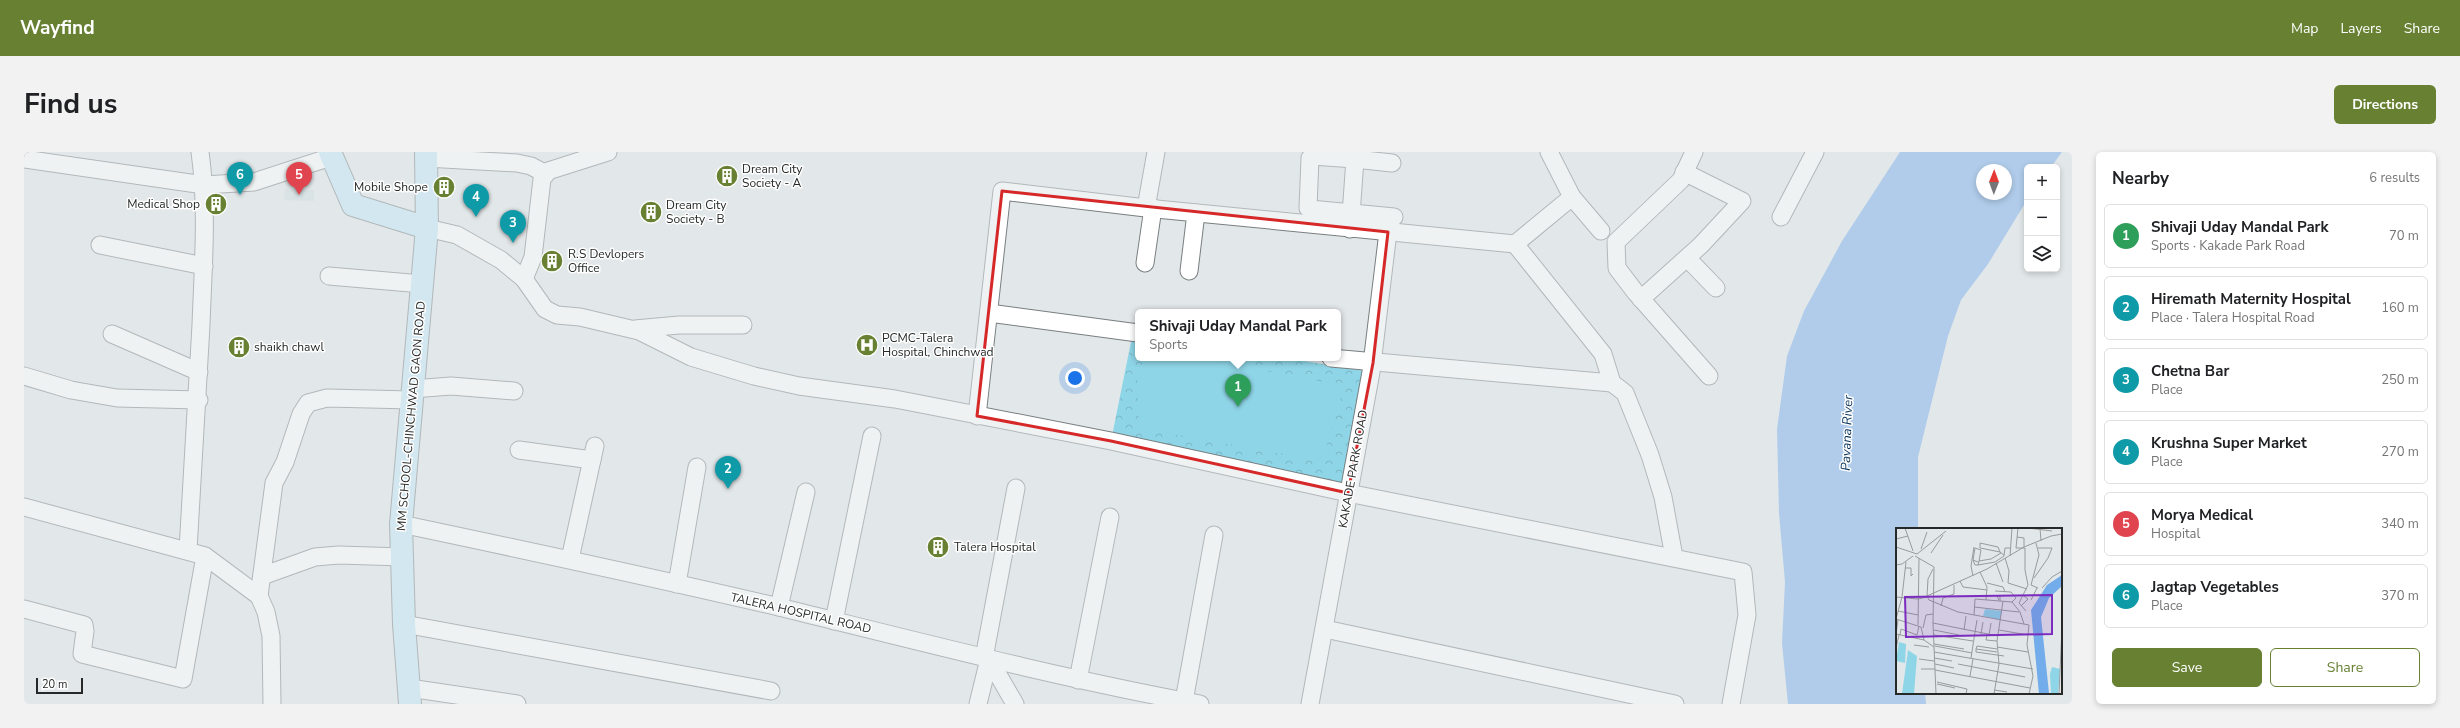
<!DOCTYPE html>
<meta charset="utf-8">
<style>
:root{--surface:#fff;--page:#f2f2f2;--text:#202124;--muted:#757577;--line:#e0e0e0;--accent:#678032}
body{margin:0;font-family:"Nunito Sans",sans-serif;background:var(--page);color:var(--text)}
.controls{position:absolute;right:12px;top:12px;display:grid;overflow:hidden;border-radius:6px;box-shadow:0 2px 6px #0003}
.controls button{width:36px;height:36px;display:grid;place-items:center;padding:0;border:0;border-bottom:1px solid var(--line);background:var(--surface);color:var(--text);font:20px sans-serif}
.compass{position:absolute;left:1952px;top:12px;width:36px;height:36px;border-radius:50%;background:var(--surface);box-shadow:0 2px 6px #0003;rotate:1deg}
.scale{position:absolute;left:12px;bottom:10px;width:47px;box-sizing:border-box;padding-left:4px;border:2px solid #272929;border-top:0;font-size:11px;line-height:14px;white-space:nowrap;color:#272929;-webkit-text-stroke:3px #fff;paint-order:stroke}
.you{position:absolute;left:1051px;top:226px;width:14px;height:14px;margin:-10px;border:3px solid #fff;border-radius:50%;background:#1a73e8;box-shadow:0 0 0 6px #1a73e833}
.badge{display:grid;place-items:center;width:26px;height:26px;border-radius:50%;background:var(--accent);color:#fff;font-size:13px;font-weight:700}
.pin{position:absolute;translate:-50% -33px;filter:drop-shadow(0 1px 2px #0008)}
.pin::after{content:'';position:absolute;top:21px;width:14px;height:12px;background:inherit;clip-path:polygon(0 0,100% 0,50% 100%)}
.popup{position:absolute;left:1111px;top:157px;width:206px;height:52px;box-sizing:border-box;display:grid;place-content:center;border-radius:6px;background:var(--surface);filter:drop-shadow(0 1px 3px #0005);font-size:13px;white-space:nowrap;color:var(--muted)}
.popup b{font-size:15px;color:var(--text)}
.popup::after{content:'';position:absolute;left:50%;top:100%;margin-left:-8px;border:8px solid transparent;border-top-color:var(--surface)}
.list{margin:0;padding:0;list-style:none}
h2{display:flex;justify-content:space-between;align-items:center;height:52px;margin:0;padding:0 16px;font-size:17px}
h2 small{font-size:13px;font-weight:400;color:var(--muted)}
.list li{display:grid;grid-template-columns:26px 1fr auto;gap:12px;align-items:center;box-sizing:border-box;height:64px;margin:0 8px 8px;padding:0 8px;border:1px solid var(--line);border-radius:6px}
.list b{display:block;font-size:15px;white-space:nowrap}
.list p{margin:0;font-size:13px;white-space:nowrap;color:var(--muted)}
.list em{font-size:13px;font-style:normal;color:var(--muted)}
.actions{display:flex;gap:8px;padding:12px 16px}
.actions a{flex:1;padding:9px 0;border:1px solid var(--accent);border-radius:6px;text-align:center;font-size:14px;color:var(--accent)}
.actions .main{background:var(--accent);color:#fff}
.icon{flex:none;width:22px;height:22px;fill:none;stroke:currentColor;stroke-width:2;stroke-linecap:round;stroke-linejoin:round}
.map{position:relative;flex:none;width:2048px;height:552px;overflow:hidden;border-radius:6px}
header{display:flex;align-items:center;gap:24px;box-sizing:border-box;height:56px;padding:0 20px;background:var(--accent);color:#fff}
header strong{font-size:19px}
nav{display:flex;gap:22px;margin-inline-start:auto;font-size:14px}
.intro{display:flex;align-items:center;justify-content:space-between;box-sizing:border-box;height:96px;padding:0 24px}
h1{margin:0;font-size:28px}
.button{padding:10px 18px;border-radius:6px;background:var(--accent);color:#fff;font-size:14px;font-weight:700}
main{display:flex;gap:24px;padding:0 24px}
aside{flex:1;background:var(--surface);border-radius:6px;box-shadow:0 2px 6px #0003}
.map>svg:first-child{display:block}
.built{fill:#cedde0}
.park{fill:url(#park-crowns)}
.pitch{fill:#8ed5e7}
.water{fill:#73acea;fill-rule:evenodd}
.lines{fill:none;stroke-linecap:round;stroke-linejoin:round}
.minor-casing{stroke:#797f80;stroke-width:19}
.secondary-casing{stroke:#797f80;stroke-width:24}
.minor{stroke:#fff;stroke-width:17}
.secondary{stroke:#bee6f8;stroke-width:22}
.marked{fill:none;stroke:#d62828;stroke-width:3;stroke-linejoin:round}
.labels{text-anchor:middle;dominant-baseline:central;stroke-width:3;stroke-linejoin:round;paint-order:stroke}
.poi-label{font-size:12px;fill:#272929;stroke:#fff;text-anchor:start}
.street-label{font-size:12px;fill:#272929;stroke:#fff}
.water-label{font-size:13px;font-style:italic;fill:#08325a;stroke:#fff}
.inset-road{fill:none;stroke:#979b9c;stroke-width:1}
.view{fill:#7b2cbf;fill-opacity:0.15;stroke:#7b2cbf;stroke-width:2}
.inset-edge{fill:none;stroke:#272929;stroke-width:2}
</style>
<header>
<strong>Wayfind</strong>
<nav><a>Map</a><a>Layers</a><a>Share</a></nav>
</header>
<div class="intro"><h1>Find us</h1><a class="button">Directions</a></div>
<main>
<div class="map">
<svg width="2048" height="552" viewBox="0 0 2048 552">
<defs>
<pattern id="park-crowns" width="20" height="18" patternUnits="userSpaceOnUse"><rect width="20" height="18" fill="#8ed5e7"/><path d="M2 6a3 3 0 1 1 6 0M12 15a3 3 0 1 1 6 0" fill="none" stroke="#7ab7c6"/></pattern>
</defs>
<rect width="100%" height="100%" fill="#e2e7e9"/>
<!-- built -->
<path class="built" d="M261 37 290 38V49L260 48Z"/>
<!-- park -->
<path class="park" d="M1109 180 1114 181V206H1262L1347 220 1324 341 1087 289Z"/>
<!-- pitch -->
<path class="pitch" d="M1119 206H1176L1320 234 1298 309 1115 276 1113 222 1117 216Z"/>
<!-- water -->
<path class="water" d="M1876 0H2038L2027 15H2003V48L1964 112 1937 148 1924 184 1894 305V377H1873V541H1901L1902 552H1764L1758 491 1761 430 1755 361 1753 277 1763 204 1780 159 1818 89ZM1958 18H1982V42H1958Z"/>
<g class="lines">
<!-- minor casing -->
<g class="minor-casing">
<g id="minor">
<path d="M1670 0 1657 28 1592 90 1593 116 1612 141 1685 224"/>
<path d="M402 6 493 11 507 14 522 22"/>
<path d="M0 7 180 33 230 30 307 5"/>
<path d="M1331 7 1368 11"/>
<path d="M1548 45 1577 79"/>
<path d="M1122 56 1132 0"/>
<path d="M1757 65 1791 0"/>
<path d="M403 76 433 83 477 108 500 127 521 157 533 163 556 165 615 179 667 205 730 224 775 234 871 247 1087 289 1324 341 1719 420 1723 463 1707 552"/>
<path d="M1326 77 1331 7 1288 4 1286 6 1284 56 1286 57 1370 65"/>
<path d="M1491 92 1579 202 1588 231 1601 241 1626 303 1639 345 1650 405"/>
<path d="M76 93 180 114"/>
<path d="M1663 106 1692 136"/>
<path d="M1121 111 1129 56"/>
<path d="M1165 119 1172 61"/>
<path d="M305 124 398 132"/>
<path d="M500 127 509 105 518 27 524 19 584 0"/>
<path d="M1617 147 1677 93 1718 49 1660 20"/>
<path d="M965 161 1114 181"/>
<path d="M611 177 655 173H719"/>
<path d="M88 182 175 220"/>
<path d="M1307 206 1588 231"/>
<path d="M0 224 47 238 93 246 175 248"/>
<path d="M388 237 427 234 490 239"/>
<path d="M953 264 978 39 1122 56 1491 92 1548 45 1525 0"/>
<path d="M495 298 568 308"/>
<path d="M0 355 181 404 235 444 242 460 247 484 248 552"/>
<path d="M377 372C505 399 632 426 759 456 897 490 1035 526 1176 552"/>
<path d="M164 398C169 323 173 248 177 173 179 115 184 57 176 0"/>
<path d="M546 407 571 294"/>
<path d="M238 424 291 405 315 403 379 405"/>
<path d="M653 432 673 315"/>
<path d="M235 444 250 331 261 310 277 262 284 251 303 246 388 248"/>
<path d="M755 455 782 340"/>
<path d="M0 457 60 473 61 479 58 502 159 527 181 404"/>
<path d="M810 469 848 284"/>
<path d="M380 472 747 539"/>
<path d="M1301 477 1651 552"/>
<path d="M960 506 992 336"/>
<path d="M965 507 991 552"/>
<path d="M1054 528 1086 365"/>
<path d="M385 536 493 552"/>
<path d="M1160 549 1190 383"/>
<path d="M954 552 965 507"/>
<path d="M1286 552 1347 220 1364 80"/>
</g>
</g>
<!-- secondary casing -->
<g class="secondary-casing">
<g id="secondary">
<path d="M306 0 329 53 403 76"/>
<path d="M386 552 380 472 377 372 403 76 402 0"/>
</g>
</g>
<!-- minor -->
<use href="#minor" class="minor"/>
<!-- secondary -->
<use href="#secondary" class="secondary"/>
</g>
<!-- marked area -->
<path d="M0 0H2048V552H0ZM978 39 1364 80 1349 211 1324 341 1087 289 953 264Z" fill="#e2e7e9" fill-opacity=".55" fill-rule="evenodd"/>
<path class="marked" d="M978 39 1364 80 1349 211 1324 341 1087 289 953 264Z"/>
<!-- icons -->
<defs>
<g id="building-disc" transform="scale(1.15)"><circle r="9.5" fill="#678032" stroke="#fff"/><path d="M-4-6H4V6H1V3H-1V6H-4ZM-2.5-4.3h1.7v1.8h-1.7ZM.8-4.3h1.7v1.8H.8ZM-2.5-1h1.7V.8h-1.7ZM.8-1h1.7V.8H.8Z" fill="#fff"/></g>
<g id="hospital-disc" transform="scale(1.15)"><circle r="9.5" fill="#678032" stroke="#fff"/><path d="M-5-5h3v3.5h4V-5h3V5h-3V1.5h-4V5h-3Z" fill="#fff"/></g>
</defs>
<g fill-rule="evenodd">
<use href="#building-disc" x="703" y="24"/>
<use href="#building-disc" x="420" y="35"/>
<use href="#building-disc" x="192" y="52"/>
<use href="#building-disc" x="627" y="60"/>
<use href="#building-disc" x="528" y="109"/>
<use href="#hospital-disc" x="843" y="193"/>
<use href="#building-disc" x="215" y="195"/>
<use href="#building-disc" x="914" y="395"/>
</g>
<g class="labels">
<!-- poi labels -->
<g class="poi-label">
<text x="718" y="17">Dream City<tspan x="718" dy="14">Society - A</tspan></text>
<text x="404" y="35" text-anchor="end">Mobile Shope</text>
<text x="176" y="52" text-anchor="end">Medical Shop</text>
<text x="642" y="53">Dream City<tspan x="642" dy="14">Society - B</tspan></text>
<text x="544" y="102">R.S Devlopers<tspan x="544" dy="14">Office</tspan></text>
<text x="858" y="186">PCMC-Talera<tspan x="858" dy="14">Hospital, Chinchwad</tspan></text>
<text x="230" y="195">shaikh chawl</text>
<text x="930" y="395">Talera Hospital</text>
</g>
<!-- street labels -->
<g class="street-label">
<text transform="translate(387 264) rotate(-85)">MM SCHOOL-CHINCHWAD GAON ROAD</text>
<text transform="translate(1329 317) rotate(-80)">KAKADE PARK ROAD</text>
<text transform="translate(777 461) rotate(13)">TALERA HOSPITAL ROAD</text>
</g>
<!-- water labels -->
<g class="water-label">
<text transform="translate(1823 281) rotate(-88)">Pavana River</text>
</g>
</g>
<!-- overview -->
<g transform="translate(1872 376)">
<rect width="166" height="166" fill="#e2e7e9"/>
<path d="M12 122 21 128 18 166H6Z" fill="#8ed5e7"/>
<path d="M89 81 106 83 104 92 87 88ZM3 114 10 116 9 135 0 133ZM156 139 164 141 162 166H155L154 146Z" fill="#8ed5e7"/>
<path d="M166 47V58L153 70 145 89 153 165 143 166 135 82 151 57Z" fill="#73acea"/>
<path class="inset-road" d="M9 0 17 23M122 0 120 20H129V42L132 57 123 75 130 83M132 0 156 3M144 0 145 13M121 9 128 10V19M0 11 12 8M140 15 143 27 135 57 142 60M0 19 21 26 50 3M25 21 31 4M104 24 102 19 84 15V20L104 24 108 27M35 25 47 7M105 25 95 31 83 33 82 37 99 34 108 28 109 20H114M19 28 38 39 37 95 40 166M114 28 116 0M109 30 113 43 112 55 131 61M77 32 79 20 85 22 83 33M82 34 77 32 79 37H82M100 35 107 54M0 37 6 36 17 28M9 40H15V48L17 46M37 41 32 51 31 68 33 72 38 74M84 44 91 59 90 72M77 48 75 38 78 19M138 50 152 30 156 20H142M64 53 67 59 91 62M91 55 107 59 109 64M146 60 156 49 166 43M99 63 115 64 120 70 116 74M31 68 91 41 128 19 155 8 166 6M0 69 22 71 31 69M103 72 101 68H104V73M135 72 141 60M38 74 62 84 133 97 131 117 137 148 133 166M45 78 47 70 58 66V57M125 78 132 71 128 68M78 79 123 84M2 83 22 87M78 87 79 71 116 74 124 84 128 96M0 91 6 69 10 34M0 91 25 99 28 112M37 95 102 108M22 97 23 30M27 100 30 87 37 86M38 102 63 107M68 102 70 88M103 102 132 107M79 104 81 92M0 106 28 112 38 119M0 106 2 92M85 106 87 94M4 107 5 101 21 107 23 98M38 107 77 113M91 107 90 112 101 113M93 107 95 95M38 116 68 121M18 117 33 119M39 118 76 125M101 119 132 124M0 120 3 107M80 121V124L108 128M80 121 81 118 101 121M80 121 101 124M38 124 137 141M38 130 56 133M75 130 79 104M23 131 38 133M39 136 58 140M62 136 129 149M25 141H39M39 142 134 160M74 148 77 131M41 154 71 161 70 166M41 156 59 160M98 162 111 164M98 166 103 136 101 113 107 73M163 166 166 99"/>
<path class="view" d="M156 67V106L10 109 9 69Z"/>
<rect width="166" height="166" class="inset-edge"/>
</g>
</svg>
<div class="controls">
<button>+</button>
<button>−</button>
<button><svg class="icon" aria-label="layers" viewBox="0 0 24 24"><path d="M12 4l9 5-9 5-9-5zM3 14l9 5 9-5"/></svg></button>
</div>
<svg class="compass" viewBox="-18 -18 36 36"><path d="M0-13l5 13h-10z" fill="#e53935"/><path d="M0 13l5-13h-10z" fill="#757577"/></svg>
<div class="scale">20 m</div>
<div class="you"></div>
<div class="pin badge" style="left:1214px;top:255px;background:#2e9e5b">1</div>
<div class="popup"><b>Shivaji Uday Mandal Park</b>Sports</div>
<div class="pin badge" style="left:704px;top:337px;background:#0f9aa8">2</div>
<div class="pin badge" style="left:489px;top:91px;background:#0f9aa8">3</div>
<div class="pin badge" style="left:452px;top:65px;background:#0f9aa8">4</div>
<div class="pin badge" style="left:275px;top:43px;background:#e0444e">5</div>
<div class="pin badge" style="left:216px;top:43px;background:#0f9aa8">6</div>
</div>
<aside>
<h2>Nearby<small>6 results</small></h2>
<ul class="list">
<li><span class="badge" style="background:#2e9e5b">1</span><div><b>Shivaji Uday Mandal Park</b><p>Sports · Kakade Park Road</p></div><em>70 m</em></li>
<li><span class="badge" style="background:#0f9aa8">2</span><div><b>Hiremath Maternity Hospital</b><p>Place · Talera Hospital Road</p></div><em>160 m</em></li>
<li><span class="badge" style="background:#0f9aa8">3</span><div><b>Chetna Bar</b><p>Place</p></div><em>250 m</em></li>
<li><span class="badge" style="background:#0f9aa8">4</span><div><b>Krushna Super Market</b><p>Place</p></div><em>270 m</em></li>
<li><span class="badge" style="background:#e0444e">5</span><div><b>Morya Medical</b><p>Hospital</p></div><em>340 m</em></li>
<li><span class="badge" style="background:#0f9aa8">6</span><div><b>Jagtap Vegetables</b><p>Place</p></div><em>370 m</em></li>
</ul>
<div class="actions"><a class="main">Save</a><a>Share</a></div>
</aside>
</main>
